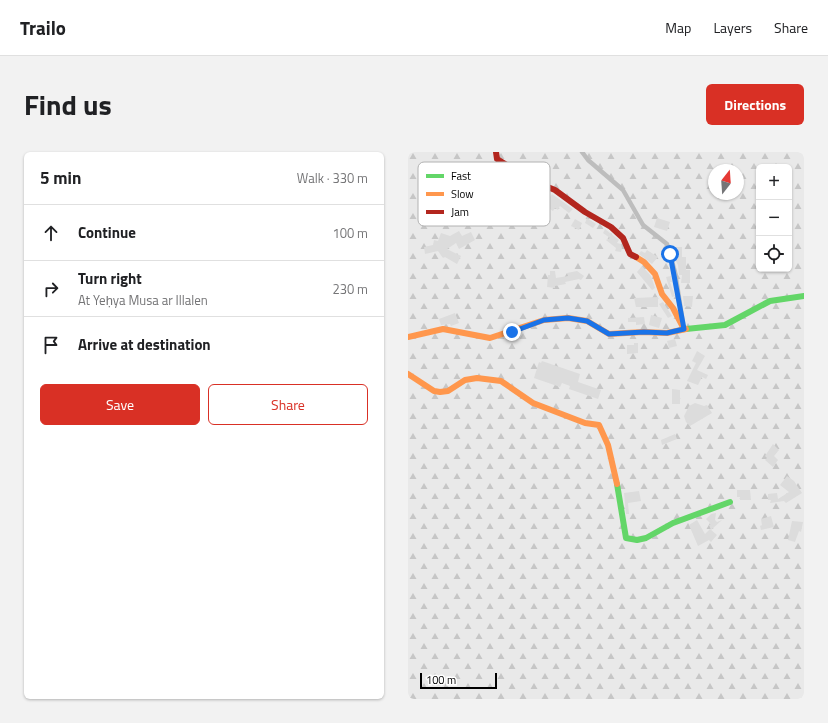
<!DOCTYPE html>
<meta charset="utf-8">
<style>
:root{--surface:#fff;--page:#f2f2f2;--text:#202124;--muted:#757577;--line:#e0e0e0;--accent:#d93025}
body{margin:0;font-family:"Titillium Web",sans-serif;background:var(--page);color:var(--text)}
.controls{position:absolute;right:12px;top:12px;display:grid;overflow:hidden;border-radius:6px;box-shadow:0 1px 3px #0004}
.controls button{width:36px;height:36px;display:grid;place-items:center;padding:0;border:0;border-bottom:1px solid var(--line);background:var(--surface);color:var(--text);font:20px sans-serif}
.compass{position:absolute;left:300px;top:12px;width:36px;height:36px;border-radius:50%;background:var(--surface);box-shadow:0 1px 3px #0004;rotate:17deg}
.scale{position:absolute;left:12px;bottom:10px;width:77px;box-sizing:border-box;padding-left:4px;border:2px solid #000;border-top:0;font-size:11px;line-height:14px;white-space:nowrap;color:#000;-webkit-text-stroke:3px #fff;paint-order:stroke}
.stop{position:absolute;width:12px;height:12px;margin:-9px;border:3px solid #1a73e8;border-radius:50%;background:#fff}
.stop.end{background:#1a73e8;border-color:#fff;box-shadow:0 1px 4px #0008}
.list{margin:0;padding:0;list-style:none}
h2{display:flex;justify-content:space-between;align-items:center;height:52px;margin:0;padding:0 16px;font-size:17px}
h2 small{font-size:13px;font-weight:400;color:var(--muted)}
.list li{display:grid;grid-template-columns:26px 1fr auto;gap:12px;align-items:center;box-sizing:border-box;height:56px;padding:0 16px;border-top:1px solid var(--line)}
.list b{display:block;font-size:15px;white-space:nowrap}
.list p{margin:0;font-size:13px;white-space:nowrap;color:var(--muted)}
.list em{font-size:13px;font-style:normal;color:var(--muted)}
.actions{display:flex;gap:8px;padding:12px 16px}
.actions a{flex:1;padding:9px 0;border:1px solid var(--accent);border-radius:6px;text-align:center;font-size:14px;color:var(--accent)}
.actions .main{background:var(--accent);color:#fff}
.icon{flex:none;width:22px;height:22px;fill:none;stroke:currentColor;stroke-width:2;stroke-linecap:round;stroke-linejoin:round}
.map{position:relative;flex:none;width:396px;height:547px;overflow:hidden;border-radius:6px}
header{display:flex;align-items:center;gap:24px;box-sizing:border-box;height:56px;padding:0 20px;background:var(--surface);border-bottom:1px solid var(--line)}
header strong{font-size:19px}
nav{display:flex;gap:22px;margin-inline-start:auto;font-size:14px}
.intro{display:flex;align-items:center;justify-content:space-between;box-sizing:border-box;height:96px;padding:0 24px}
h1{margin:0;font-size:28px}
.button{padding:10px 18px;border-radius:6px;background:var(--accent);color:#fff;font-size:14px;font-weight:700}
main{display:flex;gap:24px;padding:0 24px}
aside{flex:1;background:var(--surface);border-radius:6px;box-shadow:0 1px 3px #0004}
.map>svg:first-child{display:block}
.forest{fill:url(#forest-firs);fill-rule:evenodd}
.building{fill:#dcdcdc}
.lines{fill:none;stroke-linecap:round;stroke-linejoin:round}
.street{stroke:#bdbdbd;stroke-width:4.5}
.fast{stroke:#63d668;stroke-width:6}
.slow{stroke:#ff974d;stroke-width:6}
.jam{stroke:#b3261e;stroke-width:6}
.route{stroke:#1a73e8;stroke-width:5}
.key{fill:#fff;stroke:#b2b2b2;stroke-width:1}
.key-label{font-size:11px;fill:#000}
</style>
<header>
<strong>Trailo</strong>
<nav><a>Map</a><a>Layers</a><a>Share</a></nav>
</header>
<div class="intro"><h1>Find us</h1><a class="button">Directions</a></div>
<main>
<aside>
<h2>5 min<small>Walk · 330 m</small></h2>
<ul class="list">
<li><svg class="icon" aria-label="ahead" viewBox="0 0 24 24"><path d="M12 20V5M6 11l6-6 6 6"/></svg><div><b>Continue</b></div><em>100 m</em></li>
<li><svg class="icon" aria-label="right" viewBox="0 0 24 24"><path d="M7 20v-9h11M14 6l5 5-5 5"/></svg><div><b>Turn right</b><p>At Yeḥya Musa ar Illalen</p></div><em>230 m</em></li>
<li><svg class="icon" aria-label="arrive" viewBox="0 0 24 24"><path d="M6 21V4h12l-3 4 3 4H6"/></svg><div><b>Arrive at destination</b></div></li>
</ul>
<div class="actions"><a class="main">Save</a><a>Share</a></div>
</aside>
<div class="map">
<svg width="396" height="547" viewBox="0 0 396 547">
<defs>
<pattern id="forest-firs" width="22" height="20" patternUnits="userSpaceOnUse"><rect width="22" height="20" fill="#e9e9e9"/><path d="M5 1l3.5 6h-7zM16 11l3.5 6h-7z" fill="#c6c6c6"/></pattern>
</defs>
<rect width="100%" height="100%" fill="#fff"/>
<!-- forest -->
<path class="forest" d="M0 0H396V547H0ZM351 15H381V117H351ZM306 18H330V42H306Z"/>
<!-- building -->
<g class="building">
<path d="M144 42 165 57 161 61 152 54 150 58 147 56 145 59 137 54 136 53Z"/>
<path d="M179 66 188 72 185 76 177 71Z"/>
<path d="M249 66 262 70 259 79 246 75Z"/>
<path d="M167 67 174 71 171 78 163 74Z"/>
<path d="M197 77 211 88 209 91 213 92 214 96 213 100 207 99 208 96 198 88 202 86 195 81Z"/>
<path d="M51 79 54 84 63 80 67 88 51 97 48 91 39 97 53 104 49 112 37 105 35 106 30 99 17 102 16 95 25 93 26 88 30 89 33 81 42 84Z"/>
<path d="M267 95H274V105H278V118H282V131H273L274 123H271L270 113 267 107Z"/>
<path d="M239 98 250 105 244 112 231 102 233 99 237 101Z"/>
<path d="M234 114 243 124 247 136 244 138 229 120Z"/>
<path d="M142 119H147L148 126 160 124 159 121 169 119 176 124 173 128 171 127 157 130 158 132 147 134V136L139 135 140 123H142Z"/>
<path d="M263 124 264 130H262L267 144 264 145 258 125Z"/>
<path d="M275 144H285L284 155 276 154Z"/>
<path d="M250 145V155H228L226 146Z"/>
<path d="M255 150 264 164 260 166 251 152Z"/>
<path d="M47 161 51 171 43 174 42 172 33 173 31 167Z"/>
<path d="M243 163 254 166 251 176 241 173Z"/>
<path d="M236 165 237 172 228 173V170H220V166Z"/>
<path d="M267 187 269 194 261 196 259 189Z"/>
<path d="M226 191H230V201L219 202V193H226Z"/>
<path d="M289 199 297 204 289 218 300 223 298 227 294 225 290 233 279 229 288 211 284 209Z"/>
<path d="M134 209 172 222 170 230 193 238 190 247 161 237 162 234 154 231 152 235 126 226 131 210 133 211Z"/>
<path d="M264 237 272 238V252H264Z"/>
<path d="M287 251 296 254 299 253 304 261 282 274 278 270 276 264 281 254Z"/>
<path d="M267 282 269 287 254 293 253 288Z"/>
<path d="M365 292 371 298 366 304 370 308 365 315 357 308 359 306 357 304Z"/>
<path d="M379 324 386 329 394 341 378 351 376 349 362 351 363 348H360V342L369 341 370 347 381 340 372 333Z"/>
<path d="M329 338H342L343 348H332V345H329Z"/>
<path d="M231 339 233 349 220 351 221 362H218L216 341Z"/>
<path d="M308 361 307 368 309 370 314 368 303 378 301 373 303 372 298 367 303 362Z"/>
<path d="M363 364 366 375 353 378 352 374 354 373 353 367Z"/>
<path d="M289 368 297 382 302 377 309 383 303 390 301 388 290 394 281 373Z"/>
<path d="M384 369 395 370 393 380 391 379 387 390 380 388Z"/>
</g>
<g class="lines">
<!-- street -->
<path class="street" d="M174 0 180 8 215 38 235 73 259 92 267 120 275 171"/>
<!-- fast -->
<g class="fast">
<path d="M278 177 317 173 362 149 396 144"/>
<path d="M209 332 218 386 229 388 238 386 265 371 322 350"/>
</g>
<!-- slow -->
<g class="slow">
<path d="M228 105 236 110 247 122 254 142 265 156 276 177"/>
<path d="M0 185 35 177 82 186 136 168 160 166 179 169 201 182 235 180 259 181 278 177"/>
<path d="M0 222 26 239 32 240 40 239 57 228 69 226 93 229 125 251 177 271 191 273 200 293 209 332"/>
</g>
<!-- jam -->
<path class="jam" d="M88 0 89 7 125 29 147 38 177 60 203 75 215 86 222 102 228 105"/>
</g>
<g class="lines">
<!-- route -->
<path class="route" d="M104 180 136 168 160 166 179 169 201 182 236 180 259 181 276 177 262 102"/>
</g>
<!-- legend -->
<rect x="10" y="10" width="132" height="64" rx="6" class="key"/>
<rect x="18" y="22" width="18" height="4" fill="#63d668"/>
<rect x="18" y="40" width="18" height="4" fill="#ff974d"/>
<rect x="18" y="58" width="18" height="4" fill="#b3261e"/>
<g class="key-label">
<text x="43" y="28">Fast</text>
<text x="43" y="46">Slow</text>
<text x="43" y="64">Jam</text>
</g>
</svg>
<div class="controls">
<button>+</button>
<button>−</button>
<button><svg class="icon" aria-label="locate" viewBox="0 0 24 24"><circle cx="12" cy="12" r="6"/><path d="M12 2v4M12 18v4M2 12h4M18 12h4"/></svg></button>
</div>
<svg class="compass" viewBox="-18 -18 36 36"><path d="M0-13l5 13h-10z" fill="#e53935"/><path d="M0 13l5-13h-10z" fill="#757577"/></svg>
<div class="scale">100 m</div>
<div class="stop" style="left:262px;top:102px"></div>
<div class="stop end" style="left:104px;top:180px"></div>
</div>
</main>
